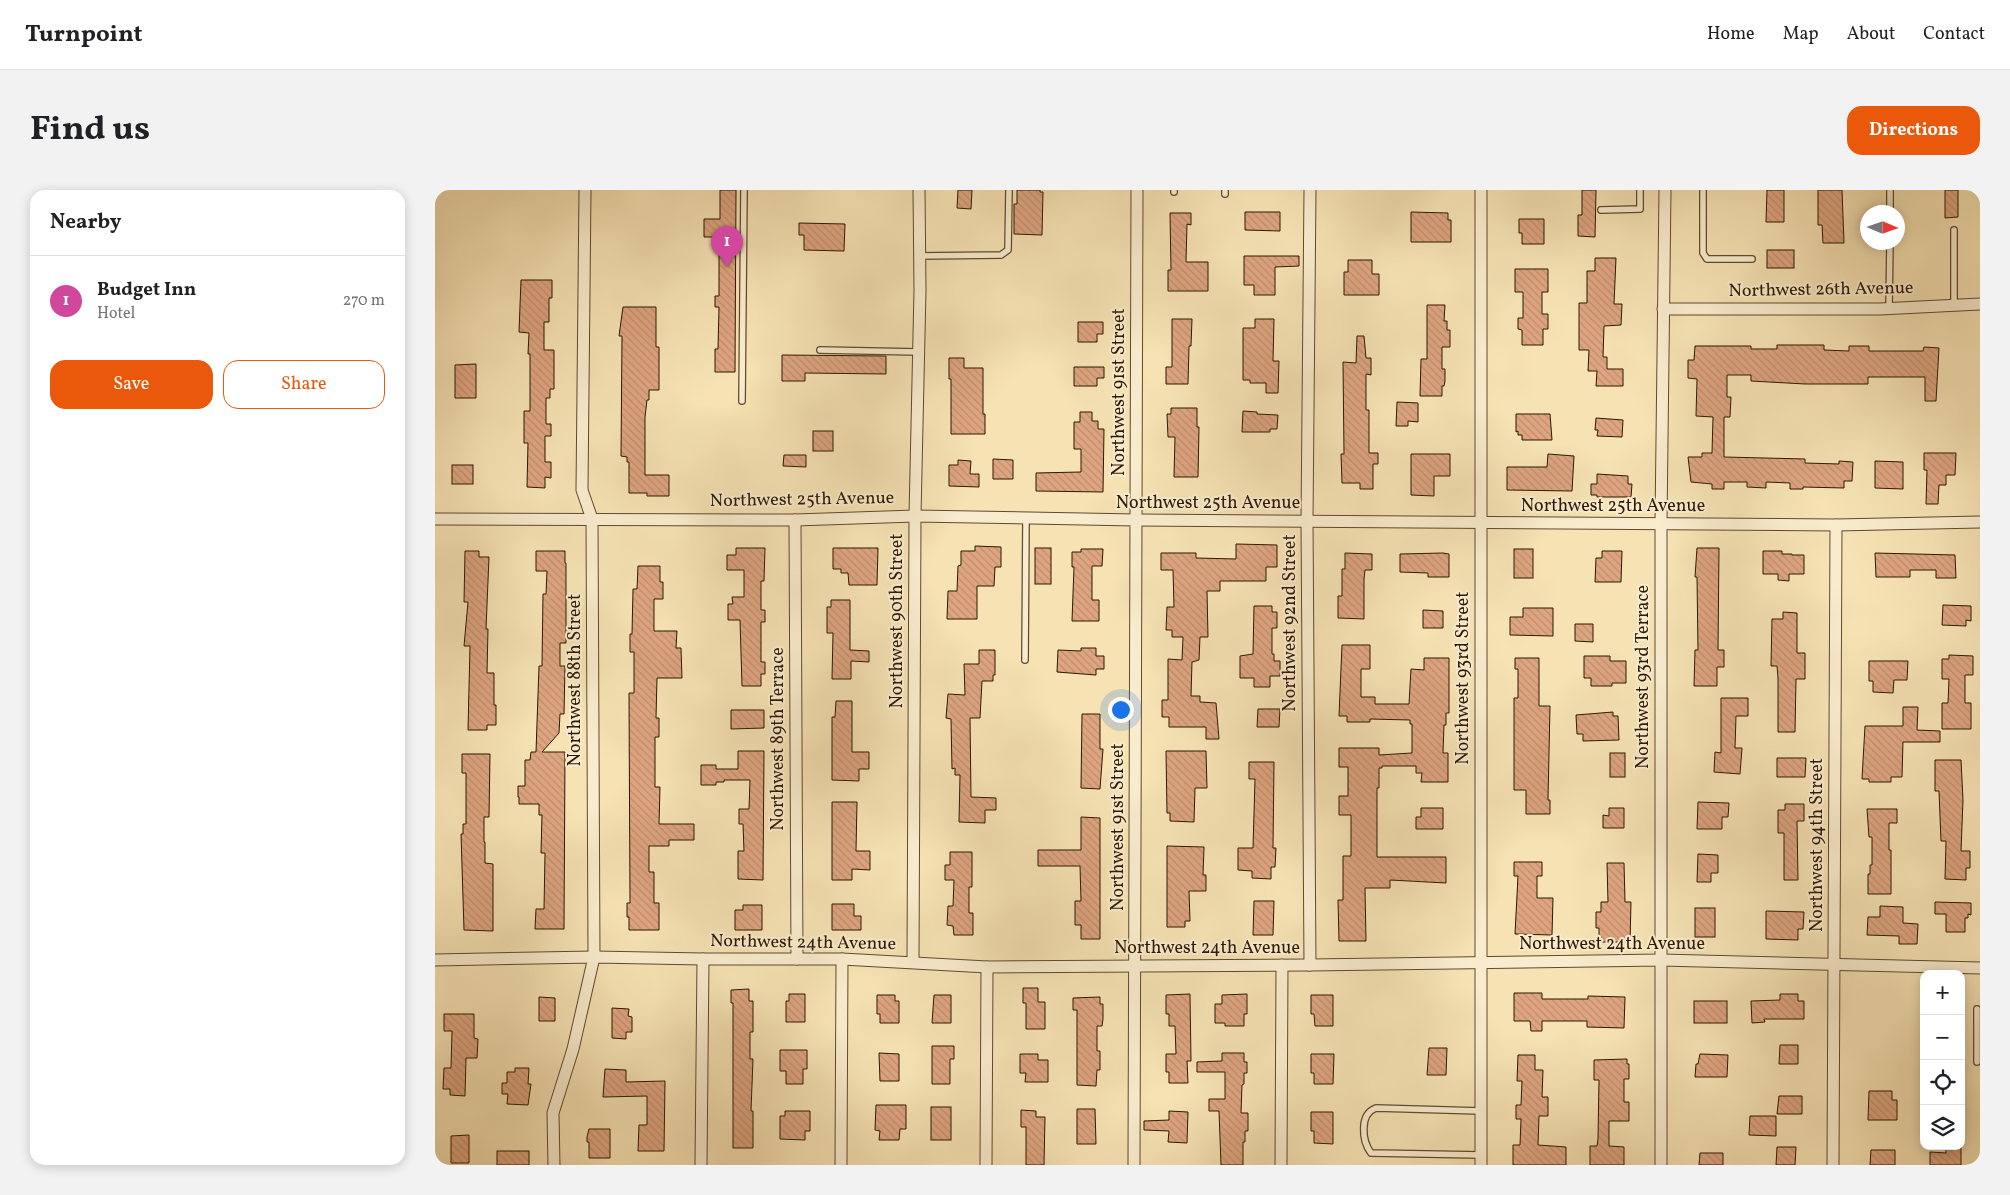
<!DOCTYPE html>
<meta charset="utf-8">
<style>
:root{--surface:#fff;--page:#f2f2f2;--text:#202124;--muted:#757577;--line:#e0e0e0;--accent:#ea580c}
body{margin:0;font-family:Vollkorn,serif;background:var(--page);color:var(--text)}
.controls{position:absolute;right:15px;bottom:15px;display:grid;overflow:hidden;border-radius:10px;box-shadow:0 2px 12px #0003}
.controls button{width:45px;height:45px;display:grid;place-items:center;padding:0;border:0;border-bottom:1px solid var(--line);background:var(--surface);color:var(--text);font:25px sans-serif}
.compass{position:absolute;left:1425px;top:15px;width:45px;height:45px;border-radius:50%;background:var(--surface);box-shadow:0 2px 12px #0003;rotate:92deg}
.you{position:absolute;left:685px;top:519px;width:18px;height:18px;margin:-12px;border:4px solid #fff;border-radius:50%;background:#1a73e8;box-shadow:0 0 0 8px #1a73e833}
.badge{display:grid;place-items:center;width:32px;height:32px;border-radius:50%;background:var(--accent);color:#fff;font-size:16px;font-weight:700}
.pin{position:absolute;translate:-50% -41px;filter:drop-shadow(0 1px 2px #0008)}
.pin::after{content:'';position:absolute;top:26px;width:18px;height:15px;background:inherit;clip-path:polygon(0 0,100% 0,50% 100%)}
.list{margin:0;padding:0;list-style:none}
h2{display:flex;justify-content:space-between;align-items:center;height:65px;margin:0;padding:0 20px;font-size:21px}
h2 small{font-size:16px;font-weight:400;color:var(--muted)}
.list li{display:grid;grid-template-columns:32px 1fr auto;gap:15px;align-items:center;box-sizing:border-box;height:90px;padding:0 20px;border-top:1px solid var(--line)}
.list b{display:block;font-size:19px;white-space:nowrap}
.list p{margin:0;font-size:16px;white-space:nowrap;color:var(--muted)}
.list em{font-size:16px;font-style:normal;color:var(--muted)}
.actions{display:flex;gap:10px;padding:15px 20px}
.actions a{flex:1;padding:11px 0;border:1px solid var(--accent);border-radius:15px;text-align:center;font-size:18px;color:var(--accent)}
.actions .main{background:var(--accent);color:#fff}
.icon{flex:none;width:28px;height:28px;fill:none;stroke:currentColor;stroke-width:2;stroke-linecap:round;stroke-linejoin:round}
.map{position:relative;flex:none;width:1545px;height:975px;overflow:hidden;border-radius:15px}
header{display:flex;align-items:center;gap:30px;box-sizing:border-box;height:70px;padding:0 25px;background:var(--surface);border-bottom:1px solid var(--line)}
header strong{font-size:24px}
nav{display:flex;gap:28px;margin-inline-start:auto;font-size:18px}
.intro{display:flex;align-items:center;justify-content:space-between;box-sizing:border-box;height:120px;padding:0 30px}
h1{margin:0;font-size:35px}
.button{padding:12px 22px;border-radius:15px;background:var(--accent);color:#fff;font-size:18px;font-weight:700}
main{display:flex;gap:30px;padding:0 30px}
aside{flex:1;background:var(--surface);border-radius:15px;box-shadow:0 2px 12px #0003}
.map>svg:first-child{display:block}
.building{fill:url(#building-back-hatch);stroke:#2d1800}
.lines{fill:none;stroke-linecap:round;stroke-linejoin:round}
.service-casing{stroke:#5f4a2d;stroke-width:8}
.minor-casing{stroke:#5f4a2d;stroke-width:13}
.service{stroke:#f9ecce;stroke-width:5.5}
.minor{stroke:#f9ecce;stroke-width:11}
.labels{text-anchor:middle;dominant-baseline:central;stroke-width:4;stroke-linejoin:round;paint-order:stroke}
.street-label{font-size:18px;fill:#2d1800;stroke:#f9ecce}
</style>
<header>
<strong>Turnpoint</strong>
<nav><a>Home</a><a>Map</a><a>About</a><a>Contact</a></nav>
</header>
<div class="intro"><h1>Find us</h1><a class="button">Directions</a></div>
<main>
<aside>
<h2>Nearby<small></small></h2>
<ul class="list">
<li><span class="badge" style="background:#d1479c">1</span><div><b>Budget Inn</b><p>Hotel</p></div><em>270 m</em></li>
</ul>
<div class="actions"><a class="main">Save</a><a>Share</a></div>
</aside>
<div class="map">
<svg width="1545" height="975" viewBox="0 0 1545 975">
<defs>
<pattern id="building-back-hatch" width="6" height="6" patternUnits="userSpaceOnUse" patternTransform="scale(1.25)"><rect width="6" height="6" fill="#dea580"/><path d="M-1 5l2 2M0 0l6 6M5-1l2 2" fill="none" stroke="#bf8d6d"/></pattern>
</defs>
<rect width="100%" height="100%" fill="#f6e2b3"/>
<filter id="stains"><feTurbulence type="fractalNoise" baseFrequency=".004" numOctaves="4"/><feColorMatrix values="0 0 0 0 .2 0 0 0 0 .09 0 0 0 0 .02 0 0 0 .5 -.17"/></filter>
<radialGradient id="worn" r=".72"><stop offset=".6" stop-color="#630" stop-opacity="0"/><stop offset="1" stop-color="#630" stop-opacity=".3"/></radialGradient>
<!-- building -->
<g class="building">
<path d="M285 0H301L300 182H280V159H283L284 117H280V106H284V47H269V29H285Z"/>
<path d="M523 0H537L536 19 522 18Z"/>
<path d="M582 0H605V2H608L607 45 579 44V14H582Z"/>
<path d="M1147 0H1161L1160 47 1143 46V25H1147Z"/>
<path d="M1332 0H1349V32H1331Z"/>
<path d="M1383 0H1407L1409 53H1388L1387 35H1383Z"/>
<path d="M1510 0H1523V27L1510 28Z"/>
<path d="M810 22H845V41L810 40Z"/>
<path d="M976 22 1013 23V30H1016V52H976Z"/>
<path d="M735 23H756V35L752 34 751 72H773V101H733V80H736Z"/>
<path d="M1084 29H1109V54H1087V43H1084Z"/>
<path d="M364 33 410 34 409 61 369 60V45H364Z"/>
<rect x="1332" y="60" width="27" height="18"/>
<path d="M809 66H864V76L840 77V105H819V95H809Z"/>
<path d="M1160 68H1181L1179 114H1187L1186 135 1169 136 1168 167H1172V179H1188V196H1161L1162 181H1153L1154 160H1144V113H1152V81H1160Z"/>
<path d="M913 70H937V84H944V105H909V82H913Z"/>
<path d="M1080 79H1113V102H1107V124H1113V139H1108V155H1087V140L1083 139V128H1088V102H1080Z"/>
<path d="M86 90H117V108H114V132H109V160H119V199H115V208H111V234H116V246H110V272H116V288L110 287V298L92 297 93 253H89V221H95V164H93L94 143 84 142Z"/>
<path d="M992 115H1010L1009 131H1012V140H1015V157H1007V179H1010V191L1009 196H1007V206H985L986 169H992Z"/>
<path d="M188 117H221V157H224V200H214V210H212L210 227V285H234V306H212V303H194V272H192V267L186 266 187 146H184Z"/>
<path d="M737 129H757L756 156H754L753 194H731V177H737Z"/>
<path d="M820 129H839L838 171H844L843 203H831V193H815V190H808V138H820Z"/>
<path d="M643 132H668V144H662V152H643Z"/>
<path d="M922 146H929L931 168H936V185L931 184V220H934V263H943V274H938V299H925V293H907L906 264H909L908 172 921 173Z"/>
<path d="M1342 155H1389V160L1414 161V156H1434V161H1488L1489 157 1504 158 1501 211H1490V187H1433V194H1370L1316 191V185H1292V207H1296L1295 227H1289V267L1370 269V273L1404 274V271L1418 272 1417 291H1409V298L1368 297V299H1355V293L1331 292V298L1312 297V292H1289V299H1277V294L1256 292 1253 267H1267V263H1277L1278 227 1261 226 1262 189 1253 188V170H1259L1260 156H1316V159H1342Z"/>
<path d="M347 165 451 166V184L370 183V191H347Z"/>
<path d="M514 168H529V178H548V224H550V244H516V189H514Z"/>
<path d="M41 174V208H20V175Z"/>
<path d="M639 177H669V188H662V196H639Z"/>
<path d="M962 212 983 213V232L973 231V236H961Z"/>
<path d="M736 218H762V237H764L763 287H739L740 247H733L732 224H736Z"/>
<path d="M808 221 822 222V224L843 225 842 239H835V242H807Z"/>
<path d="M645 222H657V231H663V239H669L668 302 601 301V283L646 282V259H639V232H645Z"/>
<path d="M1081 224H1115L1117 250H1087V245H1083V241L1081 242Z"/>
<path d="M1161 228 1188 230 1187 247 1162 246 1163 240H1160Z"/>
<rect x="378" y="241" width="20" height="20"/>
<path d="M1489 263H1521L1520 285H1511V295H1504L1503 314H1491L1492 280H1489Z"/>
<path d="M976 264H1015V286H999V306L976 305Z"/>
<path d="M1113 264 1139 266 1137 301 1072 300V277H1112Z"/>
<path d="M349 265H371V277L348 276Z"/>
<path d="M558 269 578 270V289H558Z"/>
<path d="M523 270 536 271 535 284H544V297L514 296V275H523Z"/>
<path d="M1440 271 1468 272V299L1440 298Z"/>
<rect x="17" y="275" width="21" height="19"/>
<path d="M1162 284 1193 286V294H1197L1196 307H1162V305H1156V294H1162Z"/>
<path d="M801 354 842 355V377H831V391H785V401H772L773 447H765L764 470 757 472 756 506H765V512L781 513 784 549H771V537H734V527H727V510H733V469L747 470 748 447H737V440H731L732 417H739L738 380H726V363H761V368L801 369Z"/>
<path d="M540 356 566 357V377H560L559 396H542V429H512L513 401H522L523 376 526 375V361H540Z"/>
<path d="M301 358H330L329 391H326V420H330V432H326V472H330V484H326V496H307L305 430H293V414H298L297 407H309V380H292V365H301Z"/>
<path d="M398 358H443L442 395H414L413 383H406V379H398Z"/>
<rect x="600" y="358" width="16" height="36"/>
<path d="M1262 358H1284L1283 460H1289V477H1282V496H1259L1260 460H1263L1262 387H1260Z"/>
<path d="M646 359H668L667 376H657V410H664V431H637L639 377H637V362H646Z"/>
<rect x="1079" y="359" width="19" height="29"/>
<path d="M30 361H44V367H54L51 439H53L52 483H59V515H61V535H52V540H33L35 456H29L33 412H29Z"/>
<path d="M101 361H130V373H131V453H125V476H130L129 524H125L124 543 107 562H130L129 739H100L101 719H109L110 663H106L107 625H104V614H84V607H83V596H90V570H95L96 562H101L104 476H107L108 404H111L112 381H101Z"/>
<path d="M1167 361H1187L1186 392H1160L1161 368H1167Z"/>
<path d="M1328 361H1347V364H1357V365H1369V384H1354V391L1343 390V384H1328Z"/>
<path d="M910 363 937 364V380H930L929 389V429L903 428V406H907V379H910Z"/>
<path d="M1008 363 1014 364V387H993V383L965 382V364Z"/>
<path d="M1440 363 1520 365 1521 388H1501V380H1475V387H1441Z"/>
<path d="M203 376H225V392H228V409H219V441H242L241 458H246L247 488H222L221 528H224V547H220V597H225L224 634H259V650H234V656H214V682H219V713H224V740H194V727H192V713H195L194 503H199V462H195V444H197L198 399H202Z"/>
<path d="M396 410H415V460L434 461V472L416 471V489H397L398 443H392V417H396Z"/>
<path d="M1508 415 1536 416V431L1531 430V436L1507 435Z"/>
<path d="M819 416H837V422H842V438H837V464H839V471H845V486H835V497H819V488H805V466L818 464Z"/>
<path d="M1088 418H1118V446L1075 445V427H1088Z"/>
<path d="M988 420 1008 421V438H988Z"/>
<path d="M1348 422 1362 423V463H1370V489H1361L1360 542H1343V488L1342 476H1336L1337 429H1348Z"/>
<path d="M1140 434H1158V452L1140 451Z"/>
<path d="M907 455H935V479H926V507H940V514H974L976 479 989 480V468H1014V523H1011V535H1009L1008 563H1013V592H986L987 583H981V576H947V578H944V598H942V667H1011V693L955 690V698H930L931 751H904L903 710H908V666H916V625H904V606H913V577H904V558H944V565L977 563V534H975V530L935 529V532H912V526H904Z"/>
<path d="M646 458H661V466H669V479H661V485L622 482 623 460 646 461Z"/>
<path d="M544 460H560V485H558V491H547L545 528H535L536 607 561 608V620H550V633L524 632 525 585H520V578L517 579 516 529 511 528 513 504 530 505 529 474H544Z"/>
<path d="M1514 465 1538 466V485H1530V513H1536V539H1507V513H1513L1514 489H1507V469H1514Z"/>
<path d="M1149 466H1175V471H1191V493H1177V496H1156V488H1149Z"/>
<path d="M1080 468H1104V516H1115L1113 610H1115V624H1091V600H1079V508H1083V479H1080Z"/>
<path d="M1434 471H1473L1472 490H1459L1458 503 1438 502V491H1434Z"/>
<path d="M1286 508H1313V526H1301L1300 558H1307L1305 584 1279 582 1280 562 1286 563Z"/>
<path d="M401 511H417V562H434V579H424V591L397 590V527H400Z"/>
<path d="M1468 517H1483L1482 540 1505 541V552H1468L1467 587H1456V592H1434V589H1427L1430 536H1468Z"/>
<path d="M823 519H845L844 537H822Z"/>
<path d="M296 520H329V538L296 539Z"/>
<path d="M1178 522V526H1183L1184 550 1148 551V544H1142L1141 525Z"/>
<path d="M647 524H665V559H668L665 599 646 598Z"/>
<path d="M303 561H329L328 690 303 689V661H309L308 634H304V619H314L315 590H289V592H281V595H266V575H281V579H303Z"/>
<path d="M731 561H771L772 598H760L759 632 735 631V623H732Z"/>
<rect x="1175" y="563" width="15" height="24"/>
<path d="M27 564H55L54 627H49V652H50V673L58 674V741L29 740 26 644H28V634H31V583H27Z"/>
<path d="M1342 568H1371L1370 587H1342Z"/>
<path d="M1500 570H1526L1528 610 1526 661H1535V678H1531V690L1510 689 1511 651H1506L1504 601H1500Z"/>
<path d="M814 572H839L838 658H841L840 677H836V689L817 688V681L803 680V658H818L820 589H814Z"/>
<path d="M397 612H422L421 661H435V680L417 679V690H397Z"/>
<path d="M1263 612 1294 613 1293 627H1287V639H1262Z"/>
<path d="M1350 614H1369V631H1362L1363 690H1349V643H1343V620H1350Z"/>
<path d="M986 618H1008V639H981V627H986Z"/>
<path d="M1174 618H1189V638H1168V625L1174 626Z"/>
<path d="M1432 619H1462V633H1454V660H1456V704H1433V684H1435V675H1437V647H1434Z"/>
<path d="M646 627 665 628V749H646V735H640V711H646L645 676H603V660H646Z"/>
<path d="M732 656 769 657 768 685H771V701H754L755 731H750V737H732Z"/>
<path d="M515 662H537V697H534V723H538V745H519L518 736 512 735 513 716H518L519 690H510V675H515Z"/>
<path d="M1263 664 1283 665V683H1276V692H1262Z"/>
<path d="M1079 672H1107V686H1102V708H1118L1117 745 1080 744 1083 686H1079Z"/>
<path d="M1172 673H1189L1190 712H1196L1195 752H1164V738H1161V722H1166V712H1173Z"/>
<path d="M819 711H839L838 745H818Z"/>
<path d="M1500 712 1536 713V725L1533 724V728H1530V742H1511V724H1500Z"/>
<path d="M397 714H419V726H426V740H397Z"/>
<path d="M308 715H327V740H300V720H308Z"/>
<path d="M1445 716 1468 717V733L1483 734 1482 754H1464V746L1432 745 1433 727H1445Z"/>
<rect x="1260" y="718" width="20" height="29"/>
<path d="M1331 721 1369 722 1368 739H1363V750L1331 749Z"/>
<path d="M588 798H603V812H610V839H591V813H588Z"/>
<path d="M314 799V811H318V842H315V869H318L316 921H318V958H298V813H296V800Z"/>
<path d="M1079 803H1107V809H1153V806L1190 807 1189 838 1152 837V831H1107V841H1096L1095 831H1079Z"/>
<path d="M354 804H370V832H351V811H354Z"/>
<path d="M755 804 756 871H752L753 893H734V882H731V864H741L740 836H734V824H731V805Z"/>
<path d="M812 804V824H809V836H790V833H780V814H787V805Z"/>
<path d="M1345 804H1363V811H1369V829H1329L1330 832 1317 833 1316 811 1345 810Z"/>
<path d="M442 805H460V811H464V833H445V824H442Z"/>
<path d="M499 805H516V833H497Z"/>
<path d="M876 805H898V836H880L879 824H876Z"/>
<path d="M104 807 120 808V831H104Z"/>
<path d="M665 807V814H668V829L667 836H662V861H665V880H662L661 896 642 895V820H638V808Z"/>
<rect x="1259" y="811" width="33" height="22"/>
<path d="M177 818 194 819 193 826 197 827V842H191V849L177 848Z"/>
<path d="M9 824H39V848L43 849 42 868H31L30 906 15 905V899H8L9 878H16L17 841H9Z"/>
<path d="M1345 855H1363V874H1344Z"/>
<path d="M497 856H519V869H515V894H497Z"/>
<path d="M994 858H1012L1011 885H992Z"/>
<path d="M345 860H372V879H368V894H351V881H345Z"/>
<path d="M444 863 464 864V891H445Z"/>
<path d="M787 863H809V872H812V883H809V894L807 895 806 923H813V941H810V952H808V975H786L784 921H774V909H790V882H762V872L787 871Z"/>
<path d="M585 864H603V870H613V892H590L591 883H585Z"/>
<path d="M876 864H899L898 894H879V883H876Z"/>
<path d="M1265 864 1293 865 1292 887H1260L1261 874H1263Z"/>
<path d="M1083 865H1100V880H1108L1107 907H1113V926H1104L1103 955 1131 957V975H1078V955H1085L1086 929H1081V915H1086L1087 891H1082Z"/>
<path d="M1192 869V874H1194V889H1189V912H1194V931H1174V956L1189 957V975H1155V956H1162L1163 949 1164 890H1159V870Z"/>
<path d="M80 878H94L93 894H96L93 915 72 914 73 904H67V893H72V882H80Z"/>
<path d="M170 879 191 880V892L230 891 229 961H203L204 935H212V906L168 907Z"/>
<path d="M1434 901H1457V910H1462V930H1433Z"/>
<path d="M1344 906H1367V924H1342Z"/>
<path d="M441 915H471V939H465L464 950H444L445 941 440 940Z"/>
<rect x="496" y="917" width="20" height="33"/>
<path d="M642 919H660L661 954H642Z"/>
<path d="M586 920 601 921V927H610L609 975H591V937H586Z"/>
<path d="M350 921H375V941H370V950L345 949V926H350Z"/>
<path d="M734 921 753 922 752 953 733 952 734 941 709 940V931L734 930Z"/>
<path d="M876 922H898V954L879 953V941H876Z"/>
<path d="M1315 926H1341V946L1314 945Z"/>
<path d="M154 939H175V968H154V952H152V947Z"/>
<path d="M34 945V973H16V946Z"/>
<path d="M1511 956H1526V975H1495V962L1511 963Z"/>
<path d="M1342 957H1361L1360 975H1341Z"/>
<path d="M1436 960H1460V975H1435Z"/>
<rect x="62" y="961" width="32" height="14"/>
<path d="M1265 963H1288V975H1264Z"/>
</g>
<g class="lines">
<!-- service casing -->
<g class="service-casing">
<g id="service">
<path d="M1268 0V63L1272 69H1317"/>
<path d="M739 2V0"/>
<path d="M790 4V0"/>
<path d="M1166 20 1205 19V0"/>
<path d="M1455 22V0"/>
<path d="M484 66 566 65 573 60 574 0"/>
<path d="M1519 115V40"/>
<path d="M1454 118 1455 52"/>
<path d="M385 160 484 162"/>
<path d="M307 211 309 0"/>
<path d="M590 470 591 328"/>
<path d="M1542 872V819"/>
<path d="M1046 965 936 963C927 951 924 924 941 918L1046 921"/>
</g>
</g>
<!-- minor casing -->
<g class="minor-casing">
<g id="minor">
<path d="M875 0 872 331 875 775"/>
<path d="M1228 119H1445L1545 114"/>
<path d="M0 329 360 330 480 326 701 330 1401 335 1545 332"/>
<path d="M360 330 362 769"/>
<path d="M0 770 159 767 268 769H407L552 777 875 775 1226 770 1545 778"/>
<path d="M478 772 480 326 485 100 484 0"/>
<path d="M119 975 118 923 138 859 159 767 157 329 147 300 150 0"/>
<path d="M266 975 268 769"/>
<path d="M406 975 407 769"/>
<path d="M551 975 552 777"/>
<path d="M699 975 702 0"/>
<path d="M846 975 847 775"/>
<path d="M1046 975V0"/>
<path d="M1226 975V334L1230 0"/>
<path d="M1398 975 1401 335"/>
</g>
</g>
<!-- service -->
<use href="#service" class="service"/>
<!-- minor -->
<use href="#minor" class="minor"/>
</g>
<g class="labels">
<!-- street labels -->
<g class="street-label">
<text transform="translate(1386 100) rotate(-1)">Northwest 26th Avenue</text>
<text transform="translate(684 202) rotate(-90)">Northwest 91st Street</text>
<text transform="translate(367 310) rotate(-1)">Northwest 25th Avenue</text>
<text x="773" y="313">Northwest 25th Avenue</text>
<text x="1178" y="316">Northwest 25th Avenue</text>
<text transform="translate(462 431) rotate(-90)">Northwest 90th Street</text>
<text transform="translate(855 433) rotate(-90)">Northwest 92nd Street</text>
<text transform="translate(1208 487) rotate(-90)">Northwest 93rd Terrace</text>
<text transform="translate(1028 488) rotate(-90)">Northwest 93rd Street</text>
<text transform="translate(140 490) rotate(-90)">Northwest 88th Street</text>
<text transform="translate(343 549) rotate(-90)">Northwest 89th Terrace</text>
<text transform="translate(683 637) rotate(-90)">Northwest 91st Street</text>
<text transform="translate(1382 655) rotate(-90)">Northwest 94th Street</text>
<text transform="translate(368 753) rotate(1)">Northwest 24th Avenue</text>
<text x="1177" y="754">Northwest 24th Avenue</text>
<text x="772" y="758">Northwest 24th Avenue</text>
</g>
</g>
<rect width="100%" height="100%" filter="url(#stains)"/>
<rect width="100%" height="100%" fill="url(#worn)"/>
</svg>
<div class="controls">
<button>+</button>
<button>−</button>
<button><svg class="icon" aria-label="locate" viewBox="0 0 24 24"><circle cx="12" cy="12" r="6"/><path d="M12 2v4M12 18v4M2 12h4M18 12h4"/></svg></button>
<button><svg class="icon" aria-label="layers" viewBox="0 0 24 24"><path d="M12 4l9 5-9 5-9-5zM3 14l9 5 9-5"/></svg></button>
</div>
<svg class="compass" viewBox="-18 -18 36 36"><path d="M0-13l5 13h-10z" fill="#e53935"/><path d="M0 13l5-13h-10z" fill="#757577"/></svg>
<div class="you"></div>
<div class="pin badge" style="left:292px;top:77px;background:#d1479c">1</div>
</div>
</main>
